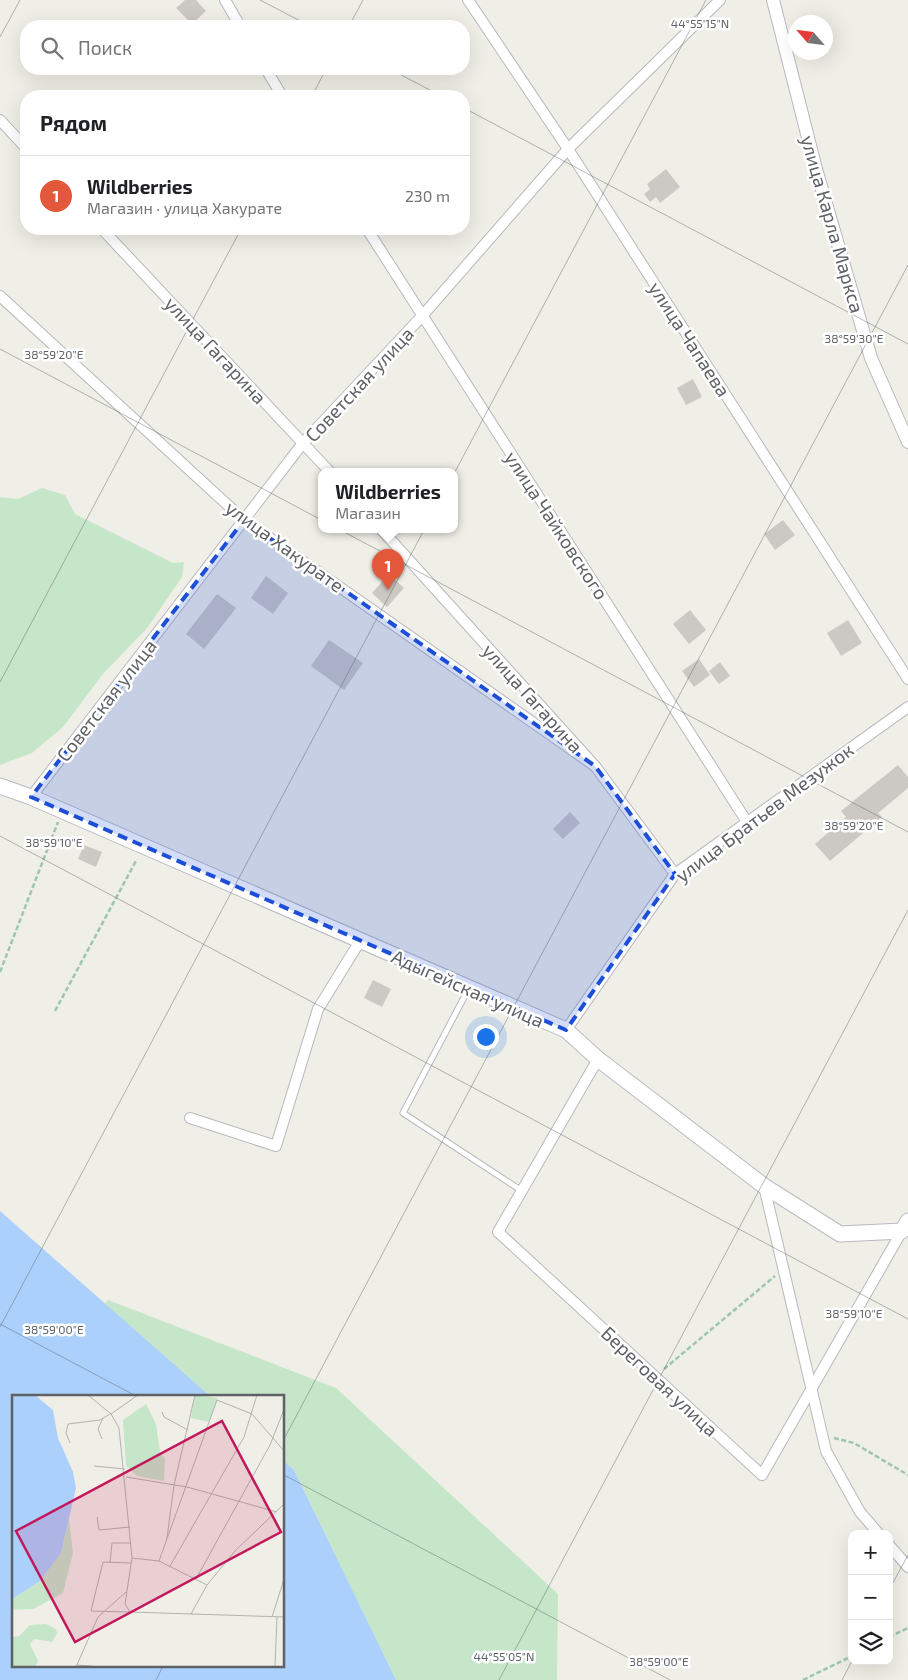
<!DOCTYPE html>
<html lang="ru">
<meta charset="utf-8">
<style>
:root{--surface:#fff;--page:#f6f6f6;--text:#202124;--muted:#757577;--line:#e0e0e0;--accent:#e3583a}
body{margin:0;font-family:"Exo 2",sans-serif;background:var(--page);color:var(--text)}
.controls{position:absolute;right:15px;bottom:15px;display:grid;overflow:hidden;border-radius:10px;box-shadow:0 5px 20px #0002}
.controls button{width:45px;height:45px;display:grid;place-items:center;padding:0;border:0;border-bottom:1px solid var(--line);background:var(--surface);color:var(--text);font:25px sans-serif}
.compass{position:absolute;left:788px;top:15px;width:45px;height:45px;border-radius:50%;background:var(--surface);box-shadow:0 5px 20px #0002;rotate:298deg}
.you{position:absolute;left:485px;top:1036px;width:18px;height:18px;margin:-12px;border:4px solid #fff;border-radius:50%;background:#1a73e8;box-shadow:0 0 0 8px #1a73e833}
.badge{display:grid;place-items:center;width:32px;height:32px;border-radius:50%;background:var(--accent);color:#fff;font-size:16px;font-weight:700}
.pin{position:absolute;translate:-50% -41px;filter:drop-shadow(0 1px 2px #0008)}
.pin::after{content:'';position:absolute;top:26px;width:18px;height:15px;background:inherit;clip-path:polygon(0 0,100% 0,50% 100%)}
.popup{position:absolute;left:318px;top:468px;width:140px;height:65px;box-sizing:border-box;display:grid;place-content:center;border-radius:10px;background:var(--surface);filter:drop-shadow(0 1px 4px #0005);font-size:16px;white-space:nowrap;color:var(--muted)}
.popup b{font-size:19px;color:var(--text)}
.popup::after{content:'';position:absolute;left:50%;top:100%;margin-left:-10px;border:10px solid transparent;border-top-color:var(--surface)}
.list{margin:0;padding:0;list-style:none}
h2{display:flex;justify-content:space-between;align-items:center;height:65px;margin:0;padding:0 20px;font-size:21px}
h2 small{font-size:16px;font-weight:400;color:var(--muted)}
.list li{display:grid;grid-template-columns:32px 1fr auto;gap:15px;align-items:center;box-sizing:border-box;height:80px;padding:0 20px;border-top:1px solid var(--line)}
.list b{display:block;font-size:19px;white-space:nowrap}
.list p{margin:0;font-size:16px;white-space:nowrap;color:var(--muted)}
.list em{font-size:16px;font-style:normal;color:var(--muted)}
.icon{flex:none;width:28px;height:28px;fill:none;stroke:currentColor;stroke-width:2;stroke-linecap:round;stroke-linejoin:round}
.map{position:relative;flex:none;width:908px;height:1680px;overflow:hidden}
.search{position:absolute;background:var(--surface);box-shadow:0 5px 20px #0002;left:20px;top:20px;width:450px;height:55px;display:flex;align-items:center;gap:12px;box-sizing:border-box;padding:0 18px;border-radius:20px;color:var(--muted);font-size:19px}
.panel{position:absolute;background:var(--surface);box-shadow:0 5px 20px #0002;left:20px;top:90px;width:450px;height:145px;border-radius:20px}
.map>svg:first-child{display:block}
.green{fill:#c5e6c8}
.water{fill:#abd0fc}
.building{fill:#ccc9c4}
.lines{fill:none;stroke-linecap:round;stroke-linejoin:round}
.service-casing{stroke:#b7b8bd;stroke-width:7}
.minor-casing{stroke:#b7b8bd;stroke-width:12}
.tertiary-casing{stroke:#b7b8bd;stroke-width:14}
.secondary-casing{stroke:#b8bac0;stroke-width:17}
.path{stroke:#9ec6ad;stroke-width:2.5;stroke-dasharray:5 2.5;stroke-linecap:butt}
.service{stroke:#fff;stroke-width:5}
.minor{stroke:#fff;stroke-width:10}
.tertiary{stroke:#fff;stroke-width:12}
.secondary{stroke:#fff;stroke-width:15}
.marked{fill:#1d4ed8;fill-opacity:0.2;stroke:#1d4ed8;stroke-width:4;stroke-dasharray:10 6;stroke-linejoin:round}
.ticks{fill:none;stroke:#5e6166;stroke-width:1;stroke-opacity:0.45}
.labels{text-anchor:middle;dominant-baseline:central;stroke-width:5;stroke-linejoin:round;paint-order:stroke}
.street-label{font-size:19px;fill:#5e6166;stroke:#fff}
.inset-road{fill:none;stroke:#b2b2af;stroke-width:1}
.view{fill:#c2185b;fill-opacity:0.15;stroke:#c2185b;stroke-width:2.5}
.inset-edge{fill:none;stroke:#5e6166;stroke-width:2.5}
.ticks-label{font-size:12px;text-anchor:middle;fill:#5e6166;stroke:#fff;stroke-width:5;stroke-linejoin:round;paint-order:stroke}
</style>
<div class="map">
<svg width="908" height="1680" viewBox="0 0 908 1680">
<rect width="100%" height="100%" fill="#f0efe7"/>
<!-- green -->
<g class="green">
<path d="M42 488 65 495 75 514 173 563 184 562 182 577 147 628 103 674 63 727 32 753 0 765V497L18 499Z"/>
<path d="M108 1300 336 1388 558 1594 557 1680H396L294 1470 284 1461V1396H210L105 1304Z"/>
</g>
<!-- water -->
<path class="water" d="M0 1211 210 1396H14V1666H284V1461L294 1470 396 1680H0Z"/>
<!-- building -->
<g class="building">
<path d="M185 0H196L206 11 192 24 176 8Z"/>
<path d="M666 169 680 187 660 203 656 197 650 202 644 194 650 189 647 184Z"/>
<path d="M693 379 702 397 686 405 677 388Z"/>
<path d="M783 520 795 535 775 550 764 534Z"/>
<path d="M389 574 404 588 387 607 372 593Z"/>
<path d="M266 576 288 593 273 614 251 598Z"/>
<path d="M217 594 236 608 204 649 186 634Z"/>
<path d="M690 610 706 630 689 644 673 624Z"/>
<path d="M848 620 862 643 841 656 827 633Z"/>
<path d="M329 640 363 663 344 690 311 666Z"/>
<path d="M699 659 710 675 694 687 682 671Z"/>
<path d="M720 662 730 676 719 684 709 671Z"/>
<path d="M898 765 908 777V788L878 813 882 817 830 861 815 844 846 817 841 811Z"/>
<path d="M570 812 580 823 563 839 553 829Z"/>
<path d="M84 845 102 852 96 867 78 859Z"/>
<path d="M373 980 391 989 382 1007 364 998Z"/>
</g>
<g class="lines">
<!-- service casing -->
<g class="service-casing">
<path id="service" d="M469 988 403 1113 522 1191"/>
</g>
<!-- minor casing -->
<g class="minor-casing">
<g id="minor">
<path d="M225 0 240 26"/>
<path d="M468 0 568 149 908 679"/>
<path d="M266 69 282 96"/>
<path d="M0 120 26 148"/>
<path d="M102 229 329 471"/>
<path d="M367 229 747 822"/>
<path d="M0 296 244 520 595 766"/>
<path d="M381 529 595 766 675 874"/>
<path d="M31 797 303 443 423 315 568 149 720 0"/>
<path d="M566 1030 675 874 908 707"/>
<path d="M598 1059 498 1232 762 1475 902 1231"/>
<path d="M190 1118 276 1146 318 1009 360 941"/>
<path d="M764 1186 826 1451 860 1512 879 1534"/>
<path d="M889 1545 908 1567"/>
</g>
</g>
<!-- tertiary casing -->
<g class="tertiary-casing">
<path id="tertiary" d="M773 0 816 169 871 358 908 442"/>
</g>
<!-- secondary casing -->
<g class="secondary-casing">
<path id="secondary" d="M0 786 31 797 566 1030 598 1059 764 1186 840 1234 902 1231 908 1221"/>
</g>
<!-- path -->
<g class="path">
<path d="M0 972 58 822"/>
<path d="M55 1011 137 859"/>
<path d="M664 1369 775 1276"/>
<path d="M834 1438 854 1443 908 1475"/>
<path d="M889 1637 908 1628"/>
<path d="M803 1680 852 1656"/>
</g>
<!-- service -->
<use href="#service" class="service"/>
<!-- minor -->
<use href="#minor" class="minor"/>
<!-- tertiary -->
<use href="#tertiary" class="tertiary"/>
<!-- secondary -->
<use href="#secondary" class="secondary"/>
</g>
<!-- marked area -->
<path class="marked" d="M244 520 595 766 675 874 566 1030 31 797Z"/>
<!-- ticks -->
<path class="ticks" d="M260 0 310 26M349 26 363 0M0 37 20 0M390 69 441 96M312 96 326 69M464 108 908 344M0 349 908 832M0 682 241 229M0 836 908 1319M0 1324 136 1396M0 1327 706 0M284 1439 908 265M284 1475 670 1680M889 1590 908 1555M156 1680 163 1666M499 1680 908 910M842 1680 852 1661"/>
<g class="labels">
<!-- street labels -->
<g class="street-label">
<text transform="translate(833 224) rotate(74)">улица Карла Маркса</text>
<text transform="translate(690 339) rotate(57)">улица Чапаева</text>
<text transform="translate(216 350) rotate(47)">улица Гагарина</text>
<text transform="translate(359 384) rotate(-47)">Советская улица</text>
<text transform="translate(557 525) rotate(57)">улица Чайковского</text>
<text transform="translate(285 546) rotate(36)">улица Хакурате</text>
<text transform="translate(533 698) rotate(48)">улица Гагарина</text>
<text transform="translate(106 700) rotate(-52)">Советская улица</text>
<text transform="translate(764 812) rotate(-37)">улица Братьев Мезужок</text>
<text transform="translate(468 988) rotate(24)">Адыгейская улица</text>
<text transform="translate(660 1381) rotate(43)">Береговая улица</text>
</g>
</g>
<!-- overview -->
<g transform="translate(12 1395)">
<rect width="272" height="272" fill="#f0efe7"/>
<path d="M183 0 206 3 197 27 179 23ZM134 9 144 29 148 57 153 63 152 86 125 81 114 71 111 25ZM57 124 61 158 51 198 21 214 0 215V204L28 186 49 158ZM34 229 44 234 45 238 40 247 22 244 18 249 26 266 23 272H0V242L7 241 18 230Z" fill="#c5e6c8"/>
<path d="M0 0H23L41 15 46 43 61 77 64 93 49 158 28 186 0 204Z" fill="#abd0fc"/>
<path class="inset-road" d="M76 0 99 19 107 33 120 163 113 209 118 217 273 222M150 17 152 22 176 35M99 19 126 0M90 44 86 34 91 23M58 48 54 38 56 29 88 25 98 19M82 71 113 74M114 82 175 92 265 117M85 122 87 135 118 132M155 143 162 90 183 0M120 163 147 166 195 190M147 166 205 5 240 19 273 57M98 168 100 148H118M158 171 232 42 245 0M184 184 258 50 273 12M117 217 79 216 91 167 119 168M179 219 195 190 223 156 273 108M260 222 273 181M65 270 91 272M64 272 86 222 114 197M263 272 265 222"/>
<path class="view" d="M210 26 269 137 63 247 4 136Z"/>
<rect width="272" height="272" class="inset-edge"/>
</g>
<g class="ticks-label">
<text x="700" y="28">44°55'15"N</text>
<text x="854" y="343">38°59'30"E</text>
<text x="54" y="359">38°59'20"E</text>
<text x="854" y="830">38°59'20"E</text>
<text x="54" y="847">38°59'10"E</text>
<text x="854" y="1318">38°59'10"E</text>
<text x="54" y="1334">38°59'00"E</text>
<text x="504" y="1661">44°55'05"N</text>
<text x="659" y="1666">38°59'00"E</text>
</g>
</svg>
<div class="controls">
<button>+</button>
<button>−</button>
<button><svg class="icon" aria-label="layers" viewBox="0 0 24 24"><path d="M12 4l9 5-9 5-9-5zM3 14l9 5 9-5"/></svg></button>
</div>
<svg class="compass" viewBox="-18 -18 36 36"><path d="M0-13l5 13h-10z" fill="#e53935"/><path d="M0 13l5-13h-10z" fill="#757577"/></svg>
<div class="you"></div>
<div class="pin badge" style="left:388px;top:590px">1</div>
<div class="popup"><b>Wildberries</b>Магазин</div>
<div class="search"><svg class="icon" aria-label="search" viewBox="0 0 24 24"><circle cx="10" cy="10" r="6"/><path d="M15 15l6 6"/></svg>Поиск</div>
<section class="panel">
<h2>Рядом<small></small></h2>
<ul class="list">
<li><span class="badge">1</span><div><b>Wildberries</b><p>Магазин · улица Хакурате</p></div><em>230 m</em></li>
</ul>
</section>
</div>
